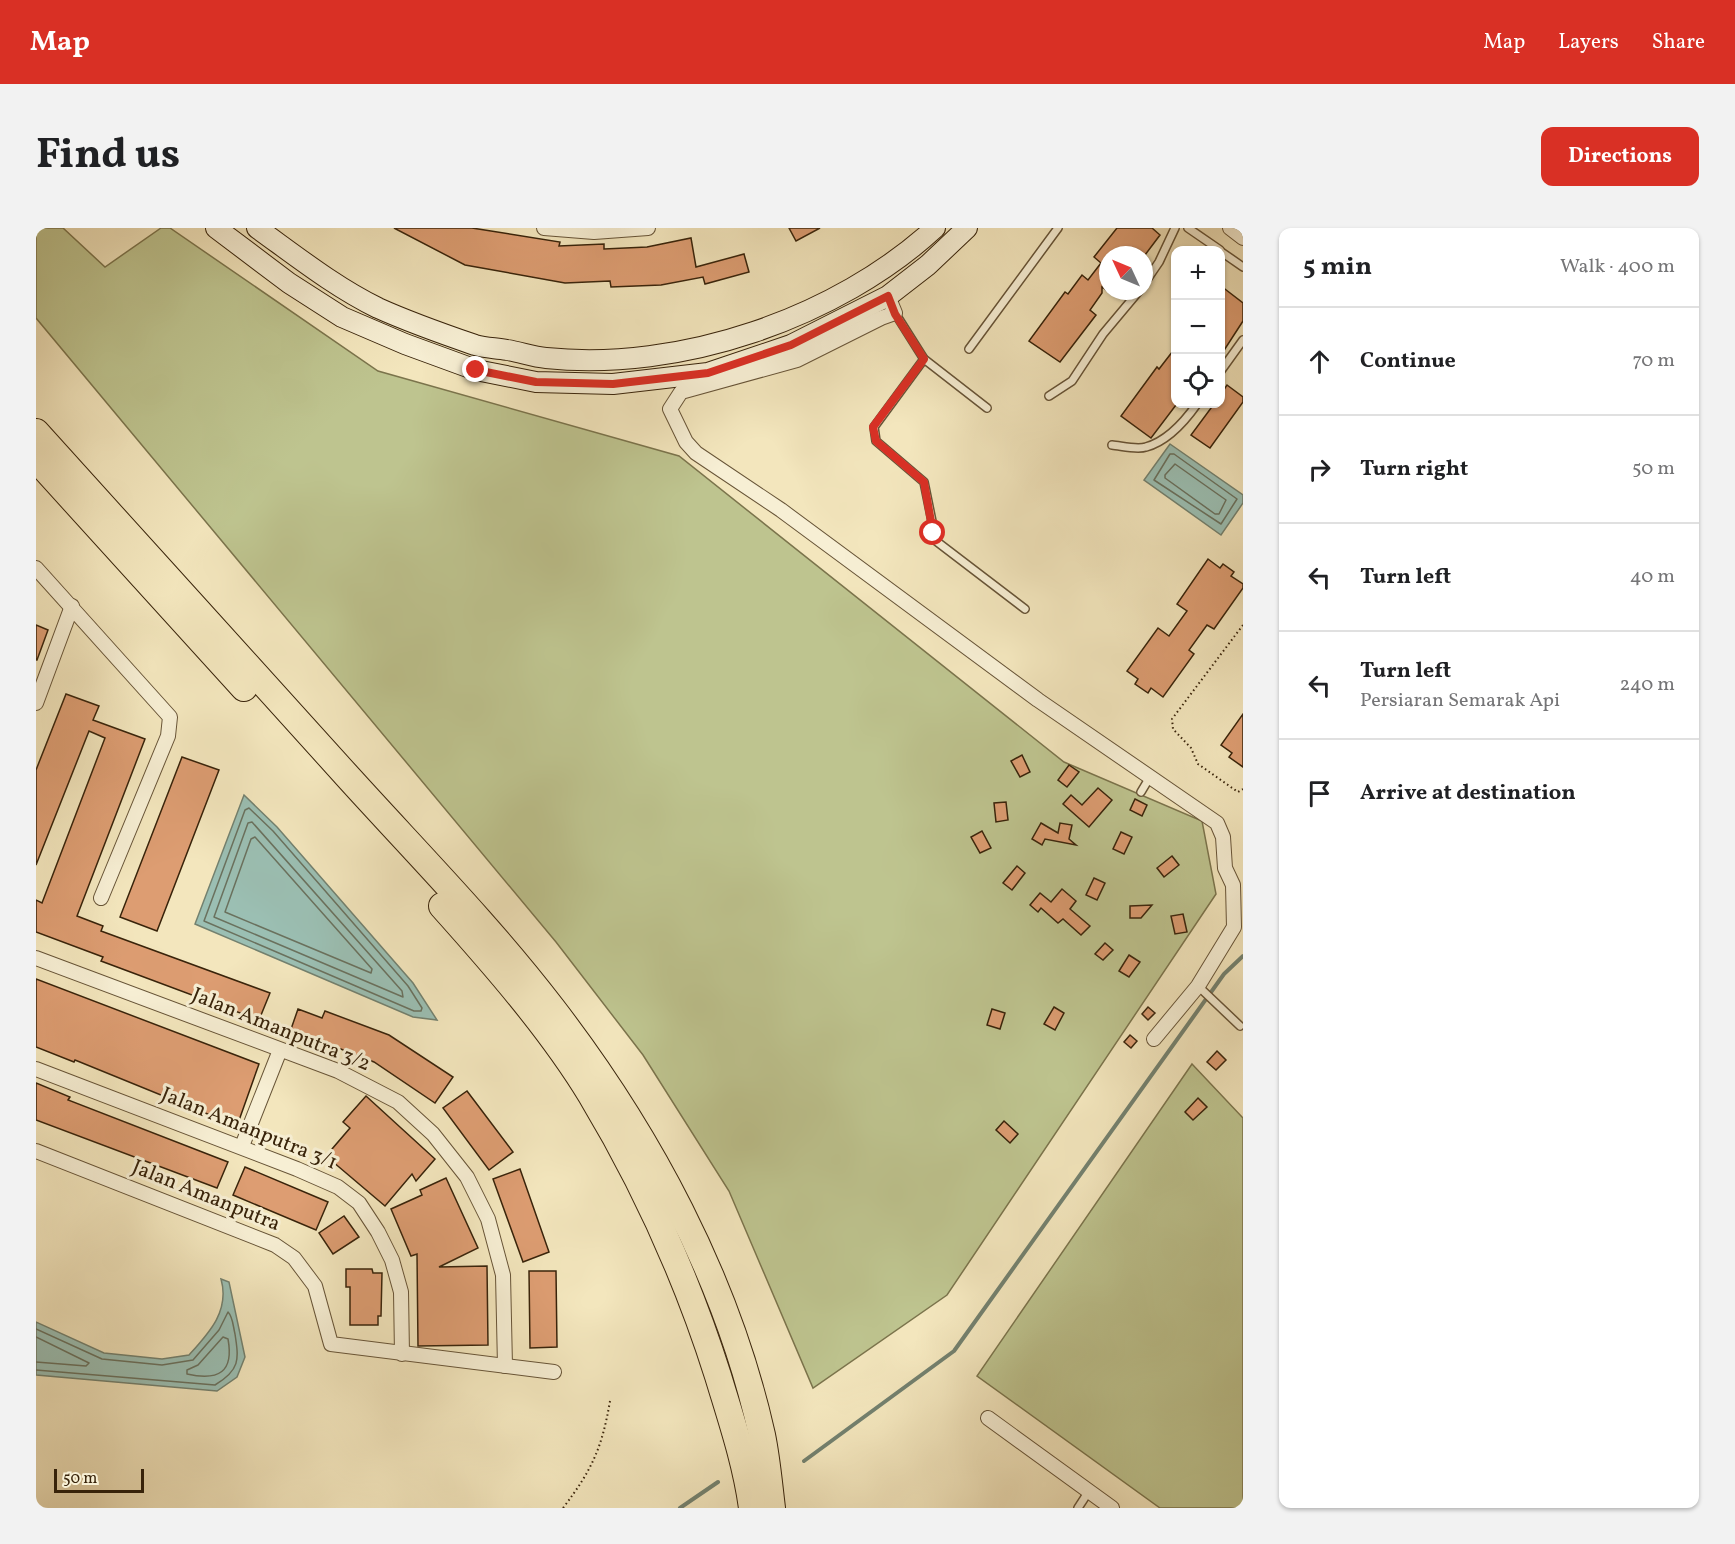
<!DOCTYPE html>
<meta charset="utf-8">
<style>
:root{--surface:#fff;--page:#f2f2f2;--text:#202124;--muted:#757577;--line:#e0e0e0;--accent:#d93025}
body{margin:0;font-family:Vollkorn,serif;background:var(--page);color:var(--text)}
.controls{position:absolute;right:18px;top:18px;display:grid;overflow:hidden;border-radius:12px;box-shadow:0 2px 4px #0004}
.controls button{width:54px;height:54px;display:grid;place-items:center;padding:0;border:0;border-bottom:2px solid var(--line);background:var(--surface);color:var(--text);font:30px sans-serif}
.compass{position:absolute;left:1063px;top:18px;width:54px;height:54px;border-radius:50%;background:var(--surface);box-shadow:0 2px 4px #0004;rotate:314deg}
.scale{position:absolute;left:18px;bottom:15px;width:90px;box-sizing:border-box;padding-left:6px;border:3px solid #38230a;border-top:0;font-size:16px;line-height:21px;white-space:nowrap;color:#38230a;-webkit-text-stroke:4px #f7efd4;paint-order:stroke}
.stop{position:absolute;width:18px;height:18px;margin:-14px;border:4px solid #d93025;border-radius:50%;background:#fff}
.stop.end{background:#d93025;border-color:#fff;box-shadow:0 2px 6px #0008}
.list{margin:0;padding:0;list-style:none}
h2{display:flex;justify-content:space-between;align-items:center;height:78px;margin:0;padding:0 24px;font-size:26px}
h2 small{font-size:20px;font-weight:400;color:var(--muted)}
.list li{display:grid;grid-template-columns:39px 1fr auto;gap:18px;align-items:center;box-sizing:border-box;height:108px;padding:0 24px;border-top:2px solid var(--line)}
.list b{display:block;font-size:22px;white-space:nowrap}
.list p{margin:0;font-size:20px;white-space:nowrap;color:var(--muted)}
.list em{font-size:20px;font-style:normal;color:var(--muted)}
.icon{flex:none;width:33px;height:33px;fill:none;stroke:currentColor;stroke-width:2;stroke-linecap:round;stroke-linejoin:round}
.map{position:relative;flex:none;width:1207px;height:1280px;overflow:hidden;border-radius:12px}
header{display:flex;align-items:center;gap:36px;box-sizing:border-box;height:84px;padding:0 30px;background:var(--accent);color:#fff}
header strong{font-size:28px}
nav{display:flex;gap:33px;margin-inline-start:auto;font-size:21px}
.intro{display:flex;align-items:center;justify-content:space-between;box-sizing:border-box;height:144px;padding:0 36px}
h1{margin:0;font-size:42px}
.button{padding:15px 27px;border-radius:12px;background:var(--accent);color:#fff;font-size:21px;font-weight:700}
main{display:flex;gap:36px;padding:0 36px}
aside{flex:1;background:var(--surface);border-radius:12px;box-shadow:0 2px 4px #0004}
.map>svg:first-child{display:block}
.green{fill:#bec48f;stroke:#7b744c;stroke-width:1.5}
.water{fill:#9bbfb3;stroke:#73816f;stroke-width:1.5}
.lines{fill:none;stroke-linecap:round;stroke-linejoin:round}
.shore{stroke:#6a715e;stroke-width:1.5}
.stream{stroke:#73816f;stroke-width:4}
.building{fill:#dd9d72;stroke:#38230a;stroke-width:1.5}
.lane-casing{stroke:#675437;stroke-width:10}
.street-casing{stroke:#675437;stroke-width:16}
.secondary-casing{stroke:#38230a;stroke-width:22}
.highway-casing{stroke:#38230a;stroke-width:28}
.path{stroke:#38230a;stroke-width:2;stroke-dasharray:1.5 3;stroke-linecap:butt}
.lane{stroke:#f7efd4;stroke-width:7}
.street{stroke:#f7efd4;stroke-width:14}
.secondary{stroke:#f7efd4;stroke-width:20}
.highway{stroke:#f3e6bd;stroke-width:26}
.route{stroke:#d93025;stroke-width:8}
.labels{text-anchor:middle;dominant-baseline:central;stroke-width:6;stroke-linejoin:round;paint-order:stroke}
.street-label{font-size:21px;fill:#38230a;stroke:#f7efd4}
</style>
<header>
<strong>Map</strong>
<nav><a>Map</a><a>Layers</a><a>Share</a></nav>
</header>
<div class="intro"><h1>Find us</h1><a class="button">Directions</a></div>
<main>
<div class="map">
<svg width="1207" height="1280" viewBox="0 0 1207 1280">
<rect width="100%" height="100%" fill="#f3e6bd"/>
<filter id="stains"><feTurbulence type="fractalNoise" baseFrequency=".00333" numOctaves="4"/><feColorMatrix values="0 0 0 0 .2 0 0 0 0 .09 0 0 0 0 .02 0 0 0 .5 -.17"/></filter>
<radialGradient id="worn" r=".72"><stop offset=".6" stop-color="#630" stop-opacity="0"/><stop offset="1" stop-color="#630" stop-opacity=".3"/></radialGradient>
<!-- green -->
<g class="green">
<path d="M0 0H27L69 39 125 0H134L342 143 643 228 1028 534 1166 593 1180 666 911 1067 777 1160 693 963 607 827 520 714 0 90Z"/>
<path d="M1156 836 1207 890V1280H1124L941 1148Z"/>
</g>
<!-- water -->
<g class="water">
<path d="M1134 216 1207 267V275L1185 307 1108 252Z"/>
<path d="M208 567 241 599 377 755 401 792 377 789 159 696Z"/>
<path d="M185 1051 193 1054 209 1129 201 1149 181 1163 0 1147V1094L68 1125 126 1131 153 1127C173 1105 194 1083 185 1051Z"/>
</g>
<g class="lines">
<!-- shore -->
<g class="shore">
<path d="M1134 226H1138L1201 271 1185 296 1118 252Z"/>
<path d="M1139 236 1190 272 1183 286H1179L1129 250V247Z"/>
<path d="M213 580 237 603 372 758 386 780 385 783H378L168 693 209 582Z"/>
<path d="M216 594 366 763 367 769 178 689 212 595Z"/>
<path d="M219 609 336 741 335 745 189 684 215 611Z"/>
<path d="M0 1101 66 1131 126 1137 157 1132 183 1102 192 1084C197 1089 197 1098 199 1106 203 1132 204 1142 179 1157L0 1142"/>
<path d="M0 1109 53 1135 50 1138 0 1134"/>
<path d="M187 1109 192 1111C198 1144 183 1153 151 1146V1142L162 1137Z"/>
</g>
<!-- stream -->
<g class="stream">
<path d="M768 1233 918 1123 1188 746 1207 728"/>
<path d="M644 1280 682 1254"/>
</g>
</g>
<!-- building -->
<g class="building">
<path d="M358 0H436L524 14 523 18 568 16V21L611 19 655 10 660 39 708 26 713 44 669 56 667 49 625 57 575 59 574 53 529 55 429 37Z"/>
<path d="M753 0H784L760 13Z"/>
<path d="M1081 0H1116L1124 7 1109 27H1072V63L1066 59V65L1054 82 1060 87 1024 134 993 113 1029 64 1032 66 1046 47 1052 52 1065 35 1058 29Z"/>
<path d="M1185 58 1207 75V93L1185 127Z"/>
<path d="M1140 119V177L1115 210 1085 188 1121 139 1123 141Z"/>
<path d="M1191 157 1207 169V174L1174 220 1155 207 1178 176H1185V166Z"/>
<path d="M1172 331 1184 340 1187 336 1198 344 1195 348 1207 356V360L1178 401 1171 397 1153 422 1158 426 1127 469 1115 460 1112 465 1099 456 1102 451 1091 443 1122 400 1133 408 1151 383 1141 376Z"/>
<path d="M0 397 12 402 1 432H0Z"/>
<path d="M30 466 63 478 57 492 109 511 41 688 67 698 65 703 234 765 223 792 65 733 67 729 0 704V672L6 675 69 510 53 503 0 637V542Z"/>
<path d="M1207 486V539L1193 529 1196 525 1185 517Z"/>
<path d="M986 527 994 544 984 549 975 533Z"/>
<path d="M146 529 183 542 121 703 84 689Z"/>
<path d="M1033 537 1043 544 1031 559 1022 552Z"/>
<path d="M1062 560 1076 572 1053 599 1027 576 1035 567 1046 577Z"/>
<path d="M1099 571 1111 577 1106 588 1094 582Z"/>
<path d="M970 574 972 592 960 594 958 575Z"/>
<path d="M1005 595 1022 605 1024 595 1036 597 1033 611 1040 617 1009 611 1006 617 996 611Z"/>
<path d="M946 603 955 620 944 625 935 609Z"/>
<path d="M1085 604 1096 609 1088 626 1077 621Z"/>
<path d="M1136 628 1143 637 1128 649 1121 640Z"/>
<path d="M981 638 989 645 976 662 967 655Z"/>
<path d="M1058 650 1069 655 1061 672 1050 667Z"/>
<path d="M1026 661 1040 673 1034 681 1054 698 1045 707 1027 691 1022 695 1005 680 1002 684 994 677 1004 665 1015 674Z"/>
<path d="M1116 677 1105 690H1094V678Z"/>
<path d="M1147 686 1151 704 1139 706 1135 688Z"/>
<path d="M1069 715 1077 722 1067 732 1059 726Z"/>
<path d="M1093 727 1104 734 1093 749 1083 743Z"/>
<path d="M0 751 223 836 201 898 39 832 38 834 0 819Z"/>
<path d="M1018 779 1028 785 1019 802 1008 796Z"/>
<path d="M1112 779 1119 785 1112 792 1106 786Z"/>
<path d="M262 781 286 790 289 783 353 807 417 849 399 875 338 834 269 807 268 810 254 804Z"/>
<path d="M956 781 969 785 964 801 951 797Z"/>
<path d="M1094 807 1101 813 1095 820 1088 814Z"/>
<path d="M1181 823 1190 832 1180 842 1171 834Z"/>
<path d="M0 855 34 869 32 872 192 934 181 960 0 892Z"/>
<path d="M431 863 477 924 453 942 407 880Z"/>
<path d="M330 868 399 931 380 953 376 946 349 978 290 928 314 900 307 894Z"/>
<path d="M1162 870 1171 879 1157 892 1149 884Z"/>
<path d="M968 893 982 906 974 915 960 902Z"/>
<path d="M209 939 292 974 280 1002 197 967Z"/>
<path d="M484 941 513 1024 487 1034 457 951Z"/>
<path d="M410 950 442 1020 403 1039 451 1038 452 1117 382 1118 381 1026 375 1028 355 981 386 967 384 962Z"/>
<path d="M308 988 323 1009 297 1026 283 1005Z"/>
<path d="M310 1041H336L337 1045H346L345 1088H342V1097H314V1059H310Z"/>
<path d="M493 1043H520L521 1119 494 1120Z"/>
</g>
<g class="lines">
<!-- lane casing -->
<g class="lane-casing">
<g id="lane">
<path d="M1152 0 1184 22"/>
<path d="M1184 23 1207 39"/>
<path d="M1108 56 1123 34 1139 0"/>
<path d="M859 85 888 131 951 180"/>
<path d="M933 121 1022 0"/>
<path d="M888 131 838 199 840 213 888 254 900 313 989 381"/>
<path d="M1184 144 1207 112"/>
<path d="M1013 168 1036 153 1067 106 1103 63"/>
<path d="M1076 217C1086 218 1101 222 1110 219 1132 213 1149 193 1161 176"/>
<path d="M1105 564 1114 549"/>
<path d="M1162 758 1204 798"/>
<path d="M1042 1280 1053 1263"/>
</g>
</g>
<!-- street casing -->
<g class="street-casing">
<g id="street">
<path d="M508 0 558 4 612 0"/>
<path d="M1194 0 1207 10"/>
<path d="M852 68 859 85 845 90 761 132 645 164 634 181 650 214 660 225 745 282 1002 472 1181 595 1187 609 1189 640 1197 657 1198 699 1162 758 1118 811"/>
<path d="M0 340 134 489 132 508 65 670"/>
<path d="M0 475 36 378"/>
<path d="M0 730 302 843 362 874 397 906 431 949 452 991 467 1047 469 1138"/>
<path d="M0 841 261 941 302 959 323 975 342 1004 356 1032 365 1064 366 1126"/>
<path d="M206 918 244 822"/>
<path d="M0 923 239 1017 258 1030 279 1058 295 1116 518 1144"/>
<path d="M952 1190 1076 1280"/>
</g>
</g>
<!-- secondary casing -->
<g class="secondary-casing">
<g id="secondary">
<path d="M180 0 253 55 306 89 369 116 440 142 500 154 577 156 672 145 755 117 852 68 892 37 931 0"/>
<path d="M221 0C260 28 299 59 342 80 373 94 407 106 439 117 449 120 460 120 471 122 484 124 497 129 510 130 644 144 801 90 899 0"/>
</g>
</g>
<!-- highway casing -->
<g class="highway-casing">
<g id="highway">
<path d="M0 204C104 319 209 435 313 550 381 625 454 699 516 780 613 906 691 1051 726 1207 731 1231 733 1256 736 1280"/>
<path d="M0 231 208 460"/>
<path d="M406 678C457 735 515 801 555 867 608 955 651 1050 682 1148 695 1191 710 1235 716 1280"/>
</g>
</g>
<!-- path -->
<g class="path">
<path d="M1207 397 1136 491 1137 501 1155 520 1162 536 1202 564 1207 561"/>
<path d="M527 1280C556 1242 566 1220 574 1173"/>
</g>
<!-- lane -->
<use href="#lane" class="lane"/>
<!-- street -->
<use href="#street" class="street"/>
<!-- secondary -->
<use href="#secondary" class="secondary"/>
<!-- highway -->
<use href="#highway" class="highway"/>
</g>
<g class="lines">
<!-- route -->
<path class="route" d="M440 142 500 154 577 156 672 145 755 117 852 68 859 86 888 131 837 199 840 213 888 254 897 305"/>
</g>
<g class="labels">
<!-- street labels -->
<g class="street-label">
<text transform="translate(245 802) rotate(22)">Jalan Amanputra 3/2</text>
<text transform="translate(213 901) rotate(22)">Jalan Amanputra 3/1</text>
<text transform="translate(170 968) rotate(22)">Jalan Amanputra</text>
</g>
</g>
<rect width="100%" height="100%" filter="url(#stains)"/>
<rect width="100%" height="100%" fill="url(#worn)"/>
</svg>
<div class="controls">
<button>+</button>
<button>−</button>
<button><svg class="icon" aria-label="locate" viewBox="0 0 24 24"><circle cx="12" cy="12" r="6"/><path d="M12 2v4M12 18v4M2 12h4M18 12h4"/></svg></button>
</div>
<svg class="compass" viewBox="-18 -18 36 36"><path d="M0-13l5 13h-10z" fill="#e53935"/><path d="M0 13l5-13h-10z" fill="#757577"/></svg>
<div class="scale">50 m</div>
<div class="stop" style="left:897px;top:305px"></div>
<div class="stop end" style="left:440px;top:142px"></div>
</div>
<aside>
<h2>5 min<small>Walk · 400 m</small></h2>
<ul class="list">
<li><svg class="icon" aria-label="ahead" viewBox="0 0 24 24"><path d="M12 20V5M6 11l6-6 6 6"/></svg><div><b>Continue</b></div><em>70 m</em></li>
<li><svg class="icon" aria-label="right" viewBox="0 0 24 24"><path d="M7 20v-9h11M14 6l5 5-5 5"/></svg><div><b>Turn right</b></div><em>50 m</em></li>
<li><svg class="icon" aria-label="left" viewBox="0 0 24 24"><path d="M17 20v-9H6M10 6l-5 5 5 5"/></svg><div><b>Turn left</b></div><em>40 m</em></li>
<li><svg class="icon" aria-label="left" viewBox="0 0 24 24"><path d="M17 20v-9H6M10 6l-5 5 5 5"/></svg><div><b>Turn left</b><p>Persiaran Semarak Api</p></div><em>240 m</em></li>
<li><svg class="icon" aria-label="arrive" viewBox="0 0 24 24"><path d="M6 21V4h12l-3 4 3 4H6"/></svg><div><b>Arrive at destination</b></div></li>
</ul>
</aside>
</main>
